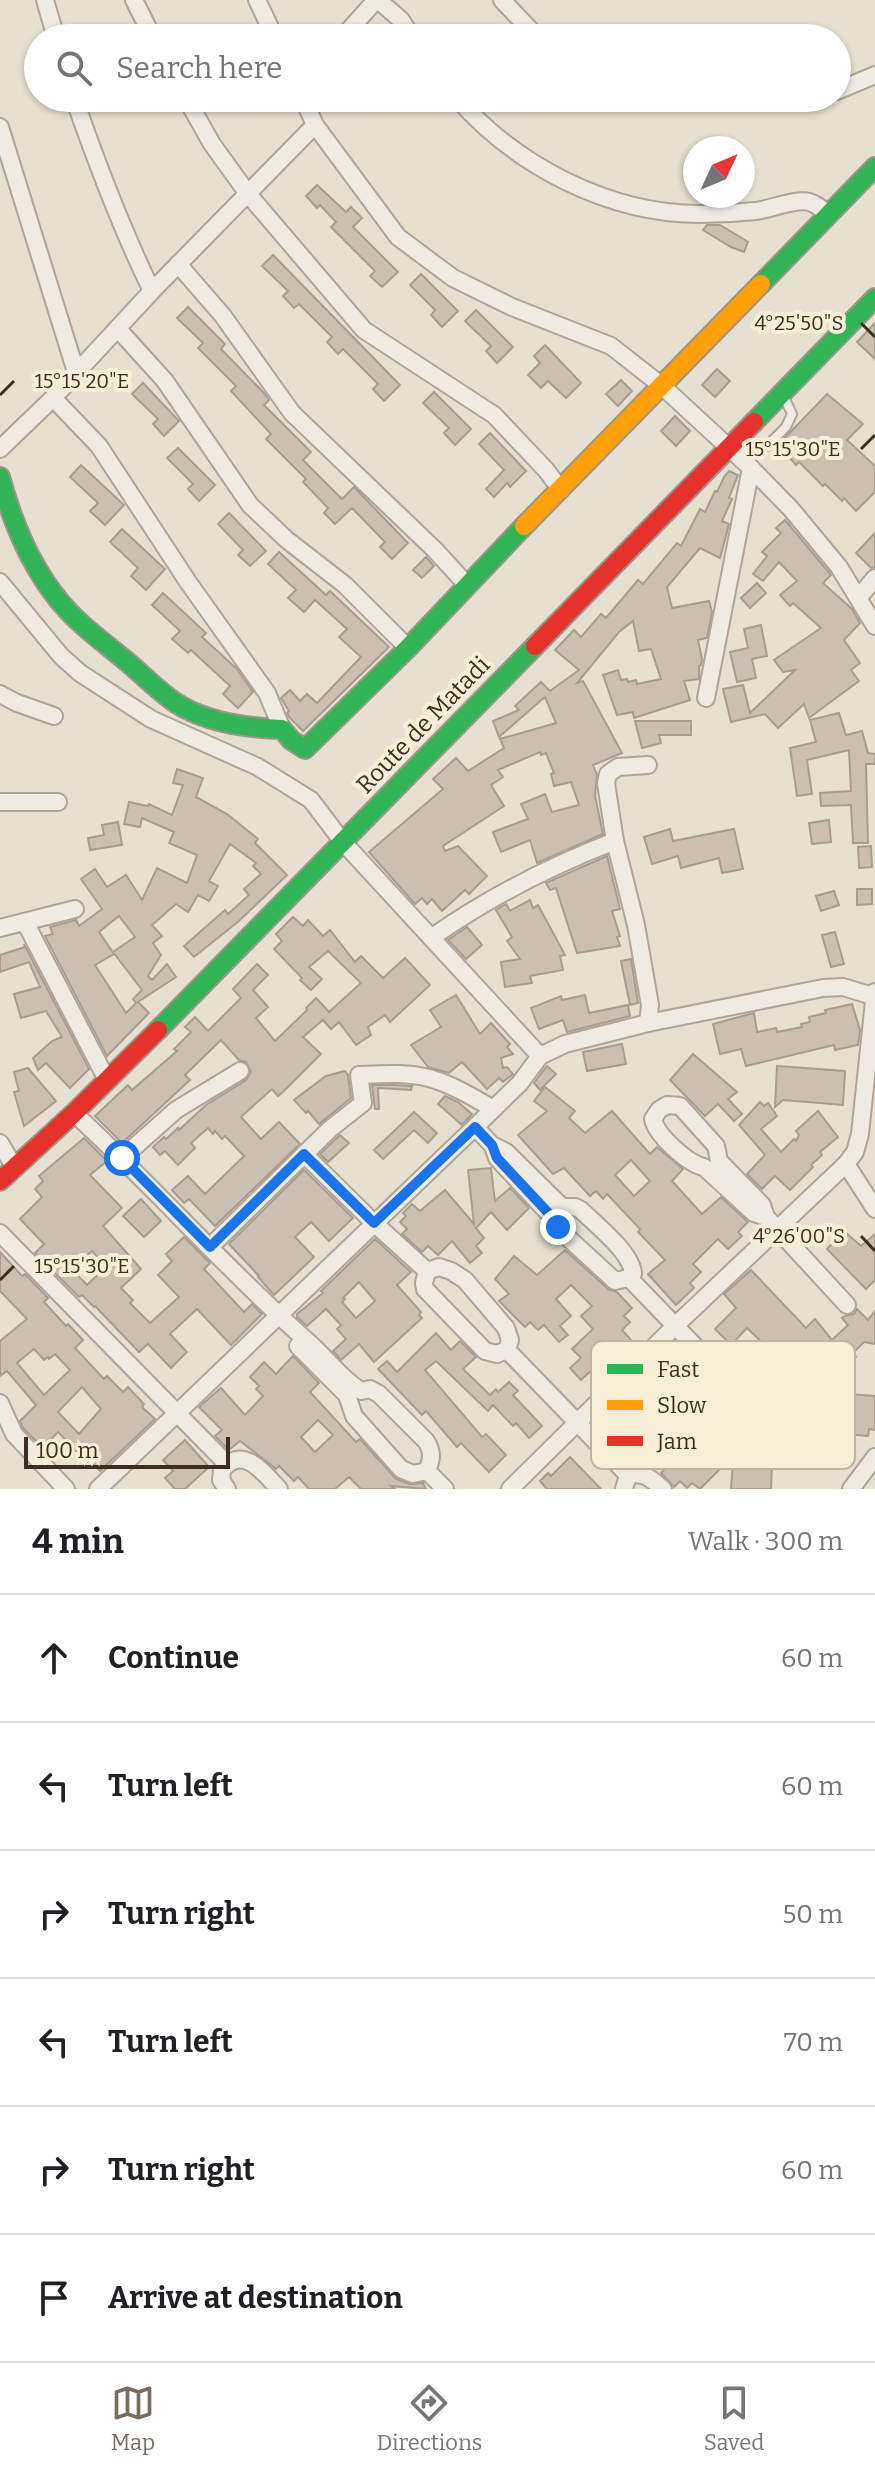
<!DOCTYPE html>
<meta charset="utf-8">
<style>
:root{--surface:#fff;--page:#f2f2f2;--text:#202124;--muted:#757577;--line:#e0e0e0;--accent:#786c5e}
body{margin:0;font-family:Bitter,serif;background:var(--page);color:var(--text)}
.compass{position:absolute;left:683px;top:136px;width:72px;height:72px;border-radius:50%;background:var(--surface);box-shadow:0 2px 6px #0004;rotate:46deg}
.scale{position:absolute;left:24px;bottom:20px;width:206px;box-sizing:border-box;padding-left:8px;border:4px solid #3d2e20;border-top:0;font-size:22px;line-height:28px;white-space:nowrap;color:#3d2e20;-webkit-text-stroke:6px #f7eed8;paint-order:stroke}
.stop{position:absolute;width:24px;height:24px;margin:-18px;border:6px solid #1a73e8;border-radius:50%;background:#fff}
.stop.end{background:#1a73e8;border-color:#fff;box-shadow:0 2px 8px #0008}
.list{margin:0;padding:0;list-style:none}
h2{display:flex;justify-content:space-between;align-items:center;height:104px;margin:0;padding:0 32px;font-size:34px}
h2 small{font-size:26px;font-weight:400;color:var(--muted)}
.list li{display:grid;grid-template-columns:52px 1fr auto;gap:24px;align-items:center;box-sizing:border-box;height:128px;padding:0 32px;border-top:2px solid var(--line)}
.list b{display:block;font-size:30px;white-space:nowrap}
.list em{font-size:26px;font-style:normal;color:var(--muted)}
.icon{flex:none;width:44px;height:44px;fill:none;stroke:currentColor;stroke-width:2;stroke-linecap:round;stroke-linejoin:round}
.map{position:relative;flex:none;width:875px;height:1489px;overflow:hidden}
.search{position:absolute;background:var(--surface);box-shadow:0 2px 6px #0004;left:24px;right:24px;top:24px;height:88px;display:flex;align-items:center;gap:20px;box-sizing:border-box;padding:0 28px;border-radius:44px;color:var(--muted);font-size:30px}
.sheet{height:872px;background:var(--surface)}
nav{display:flex;justify-content:space-around;align-items:center;box-sizing:border-box;height:112px;border-top:2px solid var(--line);background:var(--surface);font-size:22px;color:var(--muted)}
nav a{display:grid;justify-items:center;gap:4px}
nav .on{color:var(--accent)}
.map>svg:first-child{display:block}
.building{fill:#cbbfb2;stroke:#a89c90;stroke-width:2;fill-rule:evenodd}
.lines{fill:none;stroke-linecap:round;stroke-linejoin:round}
.lane-casing{stroke:#ada599;stroke-width:12}
.street-casing{stroke:#ada599;stroke-width:20}
.fast-casing{stroke:#9c958a;stroke-width:22}
.slow-casing{stroke:#9c958a;stroke-width:22}
.jam-casing{stroke:#9c958a;stroke-width:22}
.lane{stroke:#efebe3;stroke-width:8}
.street{stroke:#efebe3;stroke-width:16}
.fast{stroke:#30b455;stroke-width:18}
.slow{stroke:#ff9f0a;stroke-width:18}
.jam{stroke:#e5322d;stroke-width:18}
.route{stroke:#1a73e8;stroke-width:10}
.ticks{fill:none;stroke:#3d2e20;stroke-width:3}
.labels{text-anchor:middle;dominant-baseline:central;stroke-width:8;stroke-linejoin:round;paint-order:stroke}
.street-label{font-size:24px;fill:#3d2e20;stroke:#f7eed8}
.key{fill:#f7eed8;stroke:#bfb4a1;stroke-width:2}
.key-label{font-size:22px;fill:#3d2e20}
.ticks-label{font-size:20px;text-anchor:middle;fill:#3d2e20;stroke:#f7eed8;stroke-width:8;stroke-linejoin:round;paint-order:stroke}
</style>
<div class="map">
<svg width="875" height="1489" viewBox="0 0 875 1489">
<rect width="100%" height="100%" fill="#e7e0d1"/>
<!-- building -->
<g class="building">
<path d="M317 185 346 212 351 207 362 218 353 227 398 272 382 287 370 276 375 271 331 227 336 222 320 205 317 208 306 196Z"/>
<path d="M707 225H720L748 242 744 252 731 247 703 230Z"/>
<path d="M273 255 400 385 384 401 373 389 378 384 343 349 338 354 327 342 332 337 299 304 294 308 283 296 288 291 262 266Z"/>
<path d="M421 274 458 311 442 327 431 315 435 310 410 285Z"/>
<path d="M188 307 225 344 221 349 264 393 269 400 264 405 311 452 303 460 342 499 354 487 408 543 392 559 380 547 385 542 352 508 335 524 324 513 328 508 303 482 306 479 266 439 271 434 231 391 236 386 198 348 203 343 177 318Z"/>
<path d="M476 310 513 347 497 363 486 351 491 346 465 321Z"/>
<path d="M875 323V359L857 342Z"/>
<path d="M545 345 581 383 566 398 548 381 541 388 528 375 540 363 534 356Z"/>
<path d="M717 369 730 381 715 397 702 385Z"/>
<path d="M621 380 632 391 618 406 606 394Z"/>
<path d="M143 383 179 421 164 436 153 424 158 419 132 394Z"/>
<path d="M434 392 471 429 455 445 444 433 449 428 423 403Z"/>
<path d="M827 394 863 424 847 440 875 466V492L856 511 844 498 842 501 825 484 823 486 799 462 796 465 778 445Z"/>
<path d="M675 416 690 431 676 446 661 431Z"/>
<path d="M490 433 526 471 510 487 507 483 494 497 486 489 504 470 479 444Z"/>
<path d="M178 448 215 485 199 501 188 489 193 484 167 458Z"/>
<path d="M81 465 124 505 105 525 90 511 98 503 70 477Z"/>
<path d="M729 471 738 475 729 498 732 499 722 521 729 524 720 558 700 548 667 587 672 608 709 601 712 612 707 638 698 640 702 659 701 665 699 666V679L684 681 690 700 634 718 633 712 617 715 603 675 618 670 621 680 627 679 628 682 636 680 637 684 661 679 651 649 639 651 633 621 619 632 577 683 583 681 622 753 593 765 597 775 595 796 603 834 537 863 530 840 501 852 493 832 528 819 521 804 545 794 552 812 579 805 571 782 554 786 551 774 554 773 546 753 541 755 540 752 498 770 503 777 491 785 504 806 443 846 445 851 458 846 487 876 469 894 465 890 442 911 432 899 427 904 422 898 415 904 369 852 443 789 433 779 456 758 468 771 504 748 500 739 556 723 545 697 499 737 493 721 519 710 515 706 541 682 550 691 579 670 555 650 574 630 581 637 601 614 606 618 638 580 643 584 677 543 681 546 700 509 705 512 715 491 717 492 724 477Z"/>
<path d="M229 513 266 551 250 566 238 555 243 550 218 524Z"/>
<path d="M785 520 831 575 823 583 852 609 860 623 844 640 860 663 851 670 859 681 809 718 804 704 778 728 765 714 731 722 723 689 743 685 750 713 795 670 783 672 774 660 821 628 793 603 790 606 780 595 797 581 779 562 763 581 753 574 767 556 762 552 781 533 776 528Z"/>
<path d="M122 529 165 569 146 590 131 576 138 568 110 542Z"/>
<path d="M875 533V567L871 568 856 553Z"/>
<path d="M279 552 326 595 330 591 389 647 303 731 289 717 287 713 289 711 281 698 290 690 300 701 307 694 317 703 361 657 339 637 347 629 315 600 304 612 288 598 296 590 268 564Z"/>
<path d="M426 557 434 566 422 578 413 570Z"/>
<path d="M757 583 766 593 750 608 741 598Z"/>
<path d="M163 593 206 633 202 637 237 669 253 692 238 708 223 694 230 686 191 650 188 653 172 639 180 631 152 605Z"/>
<path d="M761 625 767 656 752 659 756 678 737 682 730 652 748 648 744 629Z"/>
<path d="M839 713 846 735 862 731 868 753 875 754V764H866L868 843H853L851 805 821 806 820 793 851 791 849 750 807 760 812 794 797 796 790 748 816 742 810 720Z"/>
<path d="M635 721H691V735H659L661 743 642 748Z"/>
<path d="M177 769 203 778 196 797 227 814 258 839 255 843 287 875 239 921 194 957 184 946 225 910 228 914 249 895 244 889 261 874 253 866 256 863 230 844 209 881 218 886 209 901 198 895 188 912 176 904 152 925 162 936 153 943 161 955 148 976 152 980 167 964 176 977 138 1002 149 1013 107 1056 45 936 53 934 50 927 76 920 79 926 102 909 81 879 95 869 107 887 126 875 142 900 157 868 187 883 197 855 169 843 174 832 142 818 140 827 124 824 129 802 148 806 149 804 172 815 183 785 173 783ZM119 916 135 937 113 952 142 990 133 999 136 1003 126 1013 95 965 114 954 99 932Z"/>
<path d="M829 820 831 842 812 844 809 823Z"/>
<path d="M118 822 122 845 90 850 88 838 104 835 102 825Z"/>
<path d="M670 829 673 841 734 829 743 869 722 873 719 858 681 868 678 856 652 864 644 837Z"/>
<path d="M871 846 872 867 859 868 858 847Z"/>
<path d="M607 856 620 909 612 911 620 936 617 937 620 946 577 953 556 888 550 890 546 883Z"/>
<path d="M857 889H872V904L857 905Z"/>
<path d="M834 891 839 905 821 911 816 896Z"/>
<path d="M530 900 533 908 538 905 565 955 560 956 563 970 530 976 532 983 505 987 501 962 520 959 507 941 512 937 496 910 506 904 510 911Z"/>
<path d="M293 917 303 926 308 920 323 936 330 930 355 962 361 956 383 978 405 958 430 985 390 1022 385 1015 368 1027 371 1035 356 1045 339 1022 331 1029 323 1020 303 1037 321 1054 285 1090 278 1096 272 1089 241 1117 261 1139 279 1122 300 1144 215 1226 189 1199 184 1203 172 1190 188 1176 205 1194 244 1156 225 1136 222 1139 215 1131 213 1134 208 1128 191 1143 195 1148 178 1165 165 1151 160 1155 153 1147 164 1137 166 1139 178 1128 179 1130 206 1105 246 1080 251 1072 246 1062 239 1060 221 1040 185 1075 190 1080 122 1143 95 1116 128 1085 132 1090 177 1051 174 1049 191 1032 185 1027 195 1017 208 1031 241 998 233 989 257 964 268 975 253 990 268 1007 256 1018 275 1041 307 1010 306 1008 316 998 329 1012 361 983 328 951 309 967 322 979 311 990 300 980 302 978 274 949 282 941 276 934Z"/>
<path d="M467 927 482 945 466 959 448 940Z"/>
<path d="M835 932 844 964 831 967 822 935Z"/>
<path d="M24 944 89 1069 70 1088 46 1063 38 1070 33 1058 52 1041 62 1037 46 1011 21 1018 14 994 40 987 29 962 0 972V955L25 947Z"/>
<path d="M631 959 638 1003 630 1005 621 961Z"/>
<path d="M456 995 480 1034 491 1023 510 1044 507 1047 513 1054 501 1058 503 1068 507 1067 513 1074 503 1082 499 1078 487 1089 462 1062 449 1073 428 1067 411 1045 441 1027 430 1010Z"/>
<path d="M585 995 589 1013 628 1005 630 1016 567 1032 563 1020 539 1029 531 1008 561 996 562 1000Z"/>
<path d="M852 1004 860 1030 858 1045 835 1050 834 1045 746 1066 741 1049 720 1054 713 1024 754 1013 757 1032 776 1028 777 1032 802 1027 801 1024 810 1022 809 1017 826 1013 825 1010Z"/>
<path d="M622 1044 626 1064 587 1071 583 1052Z"/>
<path d="M693 1054 737 1092 728 1099 742 1114 734 1121 718 1104 705 1116 670 1080Z"/>
<path d="M547 1066 556 1074 540 1090 534 1083Z"/>
<path d="M777 1066 845 1071 843 1105 783 1100 775 1107Z"/>
<path d="M28 1068 56 1101 24 1126 14 1092 19 1091 14 1072Z"/>
<path d="M345 1071 348 1075 351 1098 319 1124 308 1111 306 1113 294 1100 326 1076Z"/>
<path d="M372 1085H394L412 1086 411 1090 378 1088 379 1109H375Z"/>
<path d="M545 1087 575 1111 569 1118 585 1133 612 1111 650 1154 657 1147 683 1169 672 1181 702 1214 721 1197 748 1222 738 1232 742 1236 728 1249 718 1239 693 1264 701 1272 690 1283 694 1288 676 1305 648 1274 665 1260 638 1232 640 1229 607 1194 603 1199 596 1191 590 1196 564 1168 553 1174 518 1135 547 1111 534 1101ZM631 1160 650 1181 634 1196 615 1175Z"/>
<path d="M445 1096 458 1102 472 1114 462 1125 438 1104Z"/>
<path d="M760 1102 764 1106 768 1103 777 1116 761 1129 781 1152 794 1139 796 1141 799 1135 796 1131 818 1111 838 1137 820 1152 822 1155 811 1165 813 1167 790 1190 775 1176 762 1189 747 1174 765 1155 739 1125Z"/>
<path d="M414 1112 437 1133 428 1143 414 1130 383 1159 374 1150Z"/>
<path d="M340 1135 349 1143 328 1162 320 1154Z"/>
<path d="M84 1138 107 1161 90 1175 122 1208 103 1226 141 1269 121 1288 133 1300 130 1303 150 1323 179 1297 158 1275 172 1261 166 1254 184 1237 210 1263 204 1269 244 1312 252 1304 262 1314 231 1345 197 1309 170 1334 187 1352 171 1368 148 1344 139 1352 95 1306 94 1307 82 1295 79 1297 35 1253 44 1244 20 1219 42 1197 35 1189 43 1181 39 1176ZM92 1251 106 1267 87 1285 72 1269Z"/>
<path d="M491 1168 495 1201 510 1188 529 1208 507 1230 491 1212 476 1228 484 1238 476 1246 482 1253 470 1263 452 1241 438 1255 428 1246 422 1252 402 1234 407 1229 400 1222 406 1216 403 1213 412 1204 420 1211 445 1190 474 1224 468 1170Z"/>
<path d="M304 1170 353 1218 329 1241 311 1222 295 1237 314 1257 274 1295 258 1277 259 1276 229 1244Z"/>
<path d="M141 1199 161 1221 144 1237 123 1216Z"/>
<path d="M844 1231 861 1246 875 1234V1280L866 1289 827 1249Z"/>
<path d="M375 1239 411 1272 397 1285 421 1312 419 1315 422 1318 374 1362 359 1344 341 1360 333 1351 346 1339 337 1329 341 1325 326 1309 307 1326 297 1317V1314L323 1293 321 1291ZM359 1282 375 1301 356 1318 342 1302 345 1299 343 1298Z"/>
<path d="M565 1250 608 1289 617 1292 632 1308 624 1316 630 1322 622 1330 632 1341 614 1358 610 1353 581 1380 570 1368 581 1358 572 1349 593 1329 581 1316 592 1306 571 1285 556 1299 571 1316 560 1326 568 1335 559 1342 544 1325 538 1330 530 1322 525 1327 499 1301 509 1294 495 1279 514 1256 537 1275Z"/>
<path d="M0 1252 22 1276 25 1274 48 1298 44 1302 66 1326 68 1324 83 1340 75 1348 104 1379 107 1376 123 1392 128 1387 144 1404 142 1407 155 1419 100 1471 90 1460 87 1462 58 1432 43 1448 23 1428 20 1421 36 1405 7 1371 0 1376V1341L27 1319 0 1291ZM34 1349 44 1360 48 1357 49 1359 55 1354 70 1370 44 1395 17 1363ZM82 1387 101 1409 79 1434 58 1412Z"/>
<path d="M751 1270 806 1328 815 1319 832 1340 848 1325 842 1318 845 1316 854 1314 857 1309 868 1320 875 1311V1344L864 1342 853 1353 856 1357 844 1369 833 1358 815 1374 826 1386 820 1392 837 1393 813 1417 807 1410 793 1423 786 1415 794 1408 782 1394 787 1390 781 1383 789 1376 764 1350 767 1347 747 1328 731 1345 715 1329 736 1308 724 1294Z"/>
<path d="M436 1333 451 1350 460 1341 476 1357 463 1369 490 1395 496 1389 498 1392 509 1382 518 1391 513 1395 542 1426 529 1438 516 1423 513 1426 493 1405 488 1411 436 1361 425 1370 482 1437 486 1434 506 1455 489 1472 461 1443 457 1447 426 1411 422 1415 378 1369 387 1361 397 1372Z"/>
<path d="M293 1356 319 1383 310 1392 356 1442 360 1439 396 1479 410 1484 423 1483 426 1489 391 1486 395 1489H361L349 1477 335 1489H309L298 1477 294 1481 279 1466 276 1469 240 1441 229 1450 215 1436 222 1430 199 1407 221 1388 245 1415 263 1396 256 1389 259 1386 250 1377 264 1362 276 1374ZM318 1420 333 1435 315 1452 301 1437Z"/>
<path d="M635 1384 653 1400 669 1384 677 1393 654 1415 677 1440 694 1424 681 1409 693 1398 718 1425 724 1419 739 1433 732 1439 741 1448 700 1489 692 1483 687 1488 680 1481 674 1487 661 1473 664 1470 634 1437 619 1450 593 1423 607 1410 612 1415 631 1397 627 1394Z"/>
<path d="M848 1394 875 1396V1430L869 1429 868 1436 846 1434Z"/>
<path d="M185 1440 209 1467 185 1489H175L165 1478 173 1471 163 1460Z"/>
<path d="M570 1457 601 1489H547L540 1481 548 1473 551 1476Z"/>
<path d="M733 1462 772 1465 771 1489H731Z"/>
</g>
<g class="lines">
<!-- lane casing -->
<g class="lane-casing">
<path id="lane" d="M741 448 767 446 786 427 792 414 784 397"/>
</g>
<!-- street casing -->
<g class="street-casing">
<g id="street">
<path d="M45 0 56 38"/>
<path d="M134 0 153 38"/>
<path d="M257 0 275 38"/>
<path d="M378 0 401 20 412 38"/>
<path d="M502 0 538 38"/>
<path d="M342 38 376 0"/>
<path d="M837 91 875 75"/>
<path d="M74 98C97 164 121 228 152 291"/>
<path d="M186 98 212 144 248 194 364 330 494 415 546 470 561 490"/>
<path d="M303 98 315 125 398 237 453 278 512 307 611 346 662 386 751 468 791 509 839 567 875 626"/>
<path d="M457 98C516 166 609 214 700 214 718 214 737 213 755 211 769 210 796 198 809 202 817 204 823 210 829 215"/>
<path d="M0 127 76 372"/>
<path d="M178 264 223 316 292 413 435 550 467 585"/>
<path d="M118 329 165 381 250 505 287 540 345 585 408 648"/>
<path d="M53 398 99 446 188 582 267 693 282 729"/>
<path d="M0 449 53 398 152 291 315 125"/>
<path d="M0 582 61 656 80 673 151 719 258 767 311 800 342 841 540 1056"/>
<path d="M859 597 875 578"/>
<path d="M0 694 17 703 54 716"/>
<path d="M706 698 751 468"/>
<path d="M648 765 618 767 608 774 606 783 615 841 636 925 650 1005 648 1023"/>
<path d="M0 802H58"/>
<path d="M25 922 107 1080"/>
<path d="M0 928 75 909"/>
<path d="M431 938C488 898 550 866 615 841"/>
<path d="M74 1113C154 1187 226 1269 307 1341 325 1356 341 1379 361 1391L370 1389 379 1394 426 1441C433 1452 432 1459 427 1471"/>
<path d="M475 1127 492 1145 506 1152 562 1207H575L581 1210C596 1225 631 1252 633 1273L629 1278"/>
<path d="M0 1143 15 1168"/>
<path d="M493 1146 497 1158 554 1219 565 1235 615 1281 629 1278"/>
<path d="M304 1154 374 1223 427 1271"/>
<path d="M122 1158 176 1110 240 1071"/>
<path d="M846 1164 875 1209"/>
<path d="M766 1217 754 1213 704 1167C688 1164 656 1135 653 1119L659 1110 667 1105 680 1106 716 1146 719 1161 762 1205 766 1217 847 1305"/>
<path d="M0 1233 227 1464"/>
<path d="M210 1247 330 1129 363 1103 359 1075C382 1074 407 1072 429 1078 451 1084 473 1097 493 1109"/>
<path d="M439 1267 451 1271 465 1280 506 1328 510 1340 507 1350 497 1354 485 1351 425 1289 424 1283 427 1271Z"/>
<path d="M629 1278 716 1368"/>
<path d="M298 1346 347 1395 354 1416 401 1469 413 1474 427 1471"/>
<path d="M507 1350 628 1475"/>
<path d="M725 1365C748 1367 759 1386 774 1403 774 1414 767 1419 759 1426 734 1424 712 1392 716 1368Z"/>
<path d="M0 1403 14 1434 66 1489"/>
<path d="M427 1471 445 1489"/>
<path d="M98 1489 475 1127 520 1083 540 1056 565 1044 648 1023 823 988 843 987 873 996"/>
<path d="M227 1489 221 1480 222 1470C243 1444 264 1473 279 1489"/>
<path d="M510 1489 675 1326 846 1164 855 1152 860 1134 875 992"/>
<path d="M624 1489 628 1475C645 1472 650 1478 663 1489"/>
<path d="M851 1489 875 1457"/>
</g>
</g>
<!-- fast casing -->
<g class="fast-casing">
<g id="fast">
<path d="M761 284 875 167"/>
<path d="M754 422 875 298"/>
<path d="M0 477C13 525 34 575 69 612 86 630 106 644 125 660 142 674 158 691 176 703 207 723 246 728 282 729L291 740 305 749 408 648 524 526"/>
<path d="M158 1030 535 646"/>
</g>
</g>
<!-- slow casing -->
<g class="slow-casing">
<path id="slow" d="M524 526 761 284"/>
</g>
<!-- jam casing -->
<g class="jam-casing">
<g id="jam">
<path d="M535 646 754 422"/>
<path d="M0 1181 74 1113 158 1030"/>
</g>
</g>
<!-- lane -->
<use href="#lane" class="lane"/>
<!-- street -->
<use href="#street" class="street"/>
<!-- fast -->
<use href="#fast" class="fast"/>
<!-- slow -->
<use href="#slow" class="slow"/>
<!-- jam -->
<use href="#jam" class="jam"/>
</g>
<g class="lines">
<!-- route -->
<path class="route" d="M122 1158 210 1247 304 1154 374 1223 475 1127 492 1145 497 1158 554 1219 558 1227"/>
</g>
<!-- ticks -->
<path class="ticks" d="M861 323 875 337M0 395 14 381M861 449 875 435M861 1236 875 1251M0 1280 14 1266"/>
<g class="labels">
<!-- street labels -->
<g class="street-label">
<text transform="translate(423 725) rotate(-46)">Route de Matadi</text>
</g>
</g>
<!-- legend -->
<rect x="591" y="1341" width="264" height="128" rx="12" class="key"/>
<rect x="607" y="1364" width="36" height="10" fill="#30b455"/>
<rect x="607" y="1400" width="36" height="10" fill="#ff9f0a"/>
<rect x="607" y="1436" width="36" height="10" fill="#e5322d"/>
<g class="key-label">
<text x="657" y="1377">Fast</text>
<text x="657" y="1413">Slow</text>
<text x="657" y="1449">Jam</text>
</g>
<g class="ticks-label">
<text x="799" y="330">4°25'50"S</text>
<text x="82" y="388">15°15'20"E</text>
<text x="793" y="456">15°15'30"E</text>
<text x="799" y="1243">4°26'00"S</text>
<text x="82" y="1273">15°15'30"E</text>
</g>
</svg>
<svg class="compass" viewBox="-18 -18 36 36"><path d="M0-13l5 13h-10z" fill="#e53935"/><path d="M0 13l5-13h-10z" fill="#757577"/></svg>
<div class="scale">100 m</div>
<div class="stop" style="left:122px;top:1158px"></div>
<div class="stop end" style="left:558px;top:1227px"></div>
<div class="search"><svg class="icon" aria-label="search" viewBox="0 0 24 24"><circle cx="10" cy="10" r="6"/><path d="M15 15l6 6"/></svg>Search here</div>
</div>
<section class="sheet">
<h2>4 min<small>Walk · 300 m</small></h2>
<ul class="list">
<li><svg class="icon" aria-label="ahead" viewBox="0 0 24 24"><path d="M12 20V5M6 11l6-6 6 6"/></svg><div><b>Continue</b></div><em>60 m</em></li>
<li><svg class="icon" aria-label="left" viewBox="0 0 24 24"><path d="M17 20v-9H6M10 6l-5 5 5 5"/></svg><div><b>Turn left</b></div><em>60 m</em></li>
<li><svg class="icon" aria-label="right" viewBox="0 0 24 24"><path d="M7 20v-9h11M14 6l5 5-5 5"/></svg><div><b>Turn right</b></div><em>50 m</em></li>
<li><svg class="icon" aria-label="left" viewBox="0 0 24 24"><path d="M17 20v-9H6M10 6l-5 5 5 5"/></svg><div><b>Turn left</b></div><em>70 m</em></li>
<li><svg class="icon" aria-label="right" viewBox="0 0 24 24"><path d="M7 20v-9h11M14 6l5 5-5 5"/></svg><div><b>Turn right</b></div><em>60 m</em></li>
<li><svg class="icon" aria-label="arrive" viewBox="0 0 24 24"><path d="M6 21V4h12l-3 4 3 4H6"/></svg><div><b>Arrive at destination</b></div></li>
</ul>
</section>
<nav>
<a class="on"><svg class="icon" aria-label="map" viewBox="0 0 24 24"><path d="M3 6l6-2 6 2 6-2v14l-6 2-6-2-6 2zM9 4v14M15 6v14"/></svg>Map</a>
<a><svg class="icon" aria-label="directions" viewBox="0 0 24 24"><path d="M12 3l9 9-9 9-9-9zM9 14v-3h6M13 9l2 2-2 2"/></svg>Directions</a>
<a><svg class="icon" aria-label="saved" viewBox="0 0 24 24"><path d="M7 4h10v16l-5-4-5 4z"/></svg>Saved</a>
</nav>
